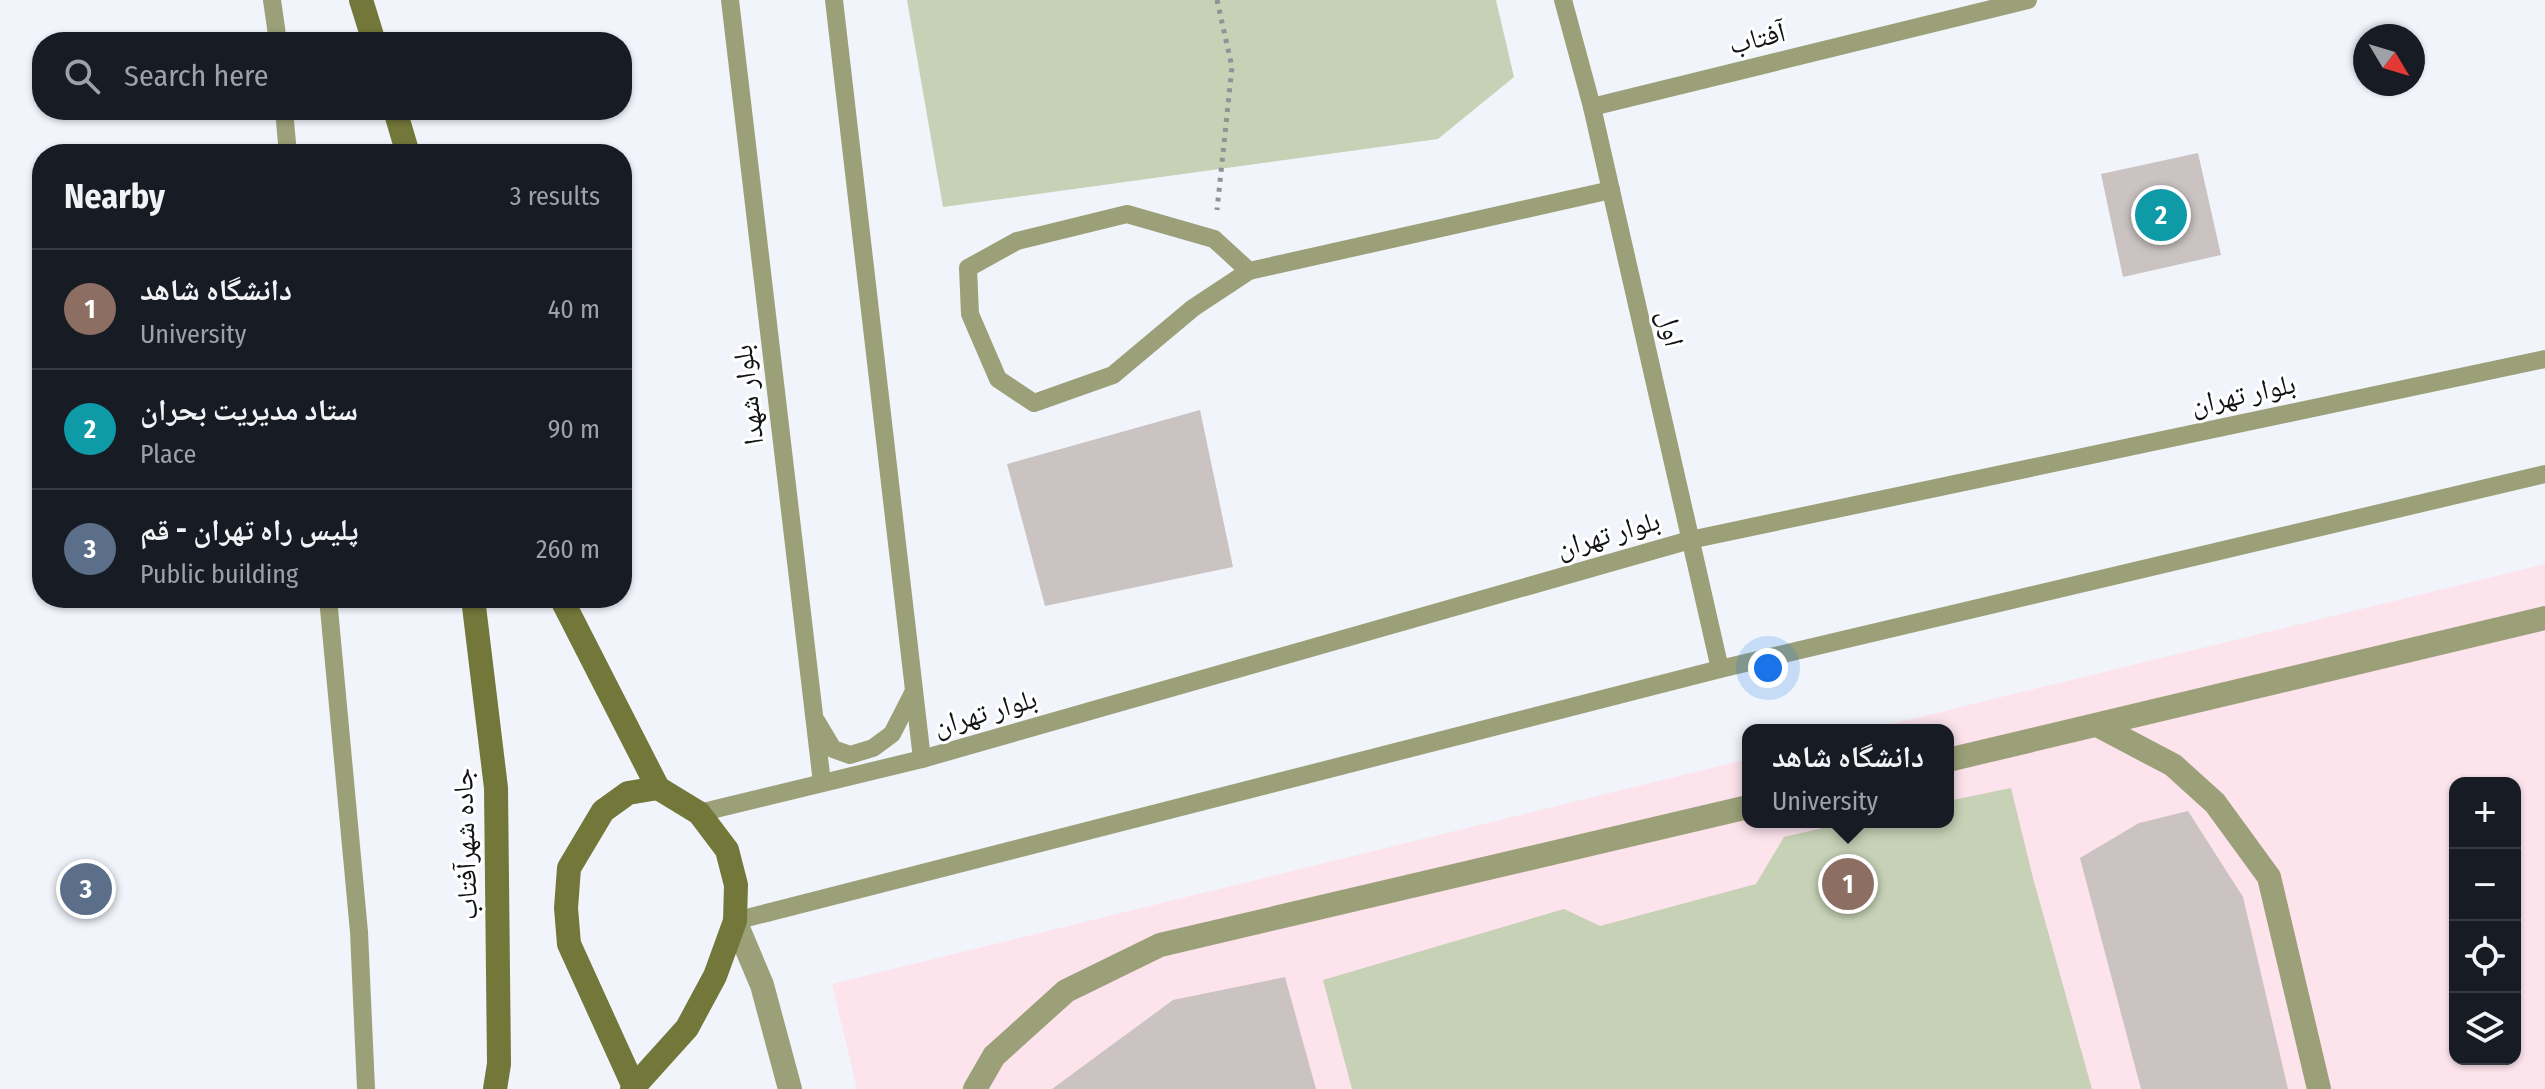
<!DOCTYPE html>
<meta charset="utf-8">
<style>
:root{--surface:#171b24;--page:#20242c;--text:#f1f3f6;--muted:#9ea1a6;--line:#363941;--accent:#2563eb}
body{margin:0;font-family:"Fira Sans Condensed","Noto Naskh Arabic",sans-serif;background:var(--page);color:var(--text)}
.controls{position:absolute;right:24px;bottom:24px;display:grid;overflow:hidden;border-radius:16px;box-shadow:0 2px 6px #0004}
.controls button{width:72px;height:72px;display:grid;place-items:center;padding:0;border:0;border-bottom:2px solid var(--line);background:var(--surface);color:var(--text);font:40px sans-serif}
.compass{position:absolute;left:2353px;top:24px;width:72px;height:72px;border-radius:50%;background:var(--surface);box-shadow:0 2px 6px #0004;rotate:128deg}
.you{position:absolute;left:1768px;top:668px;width:28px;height:28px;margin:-20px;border:6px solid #fff;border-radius:50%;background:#1a73e8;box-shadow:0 0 0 12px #1a73e833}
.badge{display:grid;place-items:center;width:52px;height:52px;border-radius:50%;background:var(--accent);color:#fff;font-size:26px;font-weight:700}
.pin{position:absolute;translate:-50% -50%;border:4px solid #fff;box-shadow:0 2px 8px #0006}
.popup{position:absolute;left:1742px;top:724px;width:212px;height:104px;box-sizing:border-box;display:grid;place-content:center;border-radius:16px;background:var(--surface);filter:drop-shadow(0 2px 6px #0005);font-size:26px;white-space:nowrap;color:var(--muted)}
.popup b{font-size:30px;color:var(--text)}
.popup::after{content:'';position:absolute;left:50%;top:100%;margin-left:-16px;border:16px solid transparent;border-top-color:var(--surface)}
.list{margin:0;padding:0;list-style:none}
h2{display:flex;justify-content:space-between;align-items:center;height:104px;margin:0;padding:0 32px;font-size:34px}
h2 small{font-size:26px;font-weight:400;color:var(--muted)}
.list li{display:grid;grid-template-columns:52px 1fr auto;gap:24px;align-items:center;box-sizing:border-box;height:120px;padding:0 32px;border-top:2px solid var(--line)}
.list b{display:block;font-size:30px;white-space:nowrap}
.list p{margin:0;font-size:26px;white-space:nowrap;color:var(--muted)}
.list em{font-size:26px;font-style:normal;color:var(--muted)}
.icon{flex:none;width:44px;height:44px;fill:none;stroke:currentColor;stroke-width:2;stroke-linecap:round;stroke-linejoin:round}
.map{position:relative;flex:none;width:2545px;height:1089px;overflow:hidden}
.search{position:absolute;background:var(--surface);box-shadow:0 2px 6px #0004;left:32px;top:32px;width:600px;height:88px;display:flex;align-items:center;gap:20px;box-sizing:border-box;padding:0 28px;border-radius:32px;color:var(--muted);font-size:30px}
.panel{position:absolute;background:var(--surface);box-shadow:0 2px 6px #0004;left:32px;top:144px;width:600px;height:464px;border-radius:32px}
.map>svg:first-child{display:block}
.education{fill:#fce3ec;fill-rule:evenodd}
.green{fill:#c6d1b6}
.building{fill:#cac3c2}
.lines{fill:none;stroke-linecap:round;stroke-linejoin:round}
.path{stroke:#8f9296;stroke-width:5;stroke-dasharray:4 6;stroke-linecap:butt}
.lane{stroke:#9ca078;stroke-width:18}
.street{stroke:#9ca078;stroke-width:24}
.secondary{stroke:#737739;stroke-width:24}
.labels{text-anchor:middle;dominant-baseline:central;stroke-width:6;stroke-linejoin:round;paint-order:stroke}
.street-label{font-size:28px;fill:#101213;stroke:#fff}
</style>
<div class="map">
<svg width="2545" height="1089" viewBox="0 0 2545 1089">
<rect width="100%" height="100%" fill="#f1f5fb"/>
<!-- education -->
<path class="education" d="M2545 564V1089H857L832 984 1748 759V822H1948V730H1867ZM2455 783H2515V1059H2455Z"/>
<!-- green -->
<g class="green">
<path d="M907 0H1496L1514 77 1438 139 943 207Z"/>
<path d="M2011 788 2033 878 2092 1089H1352L1323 980 1564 909 1600 926 1756 884 1784 837 1848 822H1948V801Z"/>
</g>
<!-- building -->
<g class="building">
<path d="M2198 153 2221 255 2123 277 2101 174Z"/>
<path d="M1200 410 1233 567 1045 606 1007 464Z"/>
<path d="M2188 811 2243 897 2288 1089H2141L2080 858 2139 823Z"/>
<path d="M1285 977 1316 1089H1052L1173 1000Z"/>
</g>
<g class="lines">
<!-- path -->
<path class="path" d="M1217 0 1232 67 1217 210"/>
<!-- lane -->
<g class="lane">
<path d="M272 0 278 42"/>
<path d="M730 0 822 783"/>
<path d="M834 0 922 759"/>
<path d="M1563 0 1592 107 1720 669"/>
<path d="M1592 107 2028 0"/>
<path d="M284 110 288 154"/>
<path d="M1249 271 1214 239 1127 214 1017 241 968 268 970 314 998 379 1034 403 1113 375 1193 308 1249 271 1611 190"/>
<path d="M328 598 359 932 366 1089"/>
<path d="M817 722 833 749 850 755 873 748 892 734 914 691"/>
<path d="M699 813 922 759 1690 540 2545 359"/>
<path d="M735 921 1720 669 2545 474"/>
</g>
<!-- street -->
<g class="street">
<path d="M2097 725 2173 765 2215 803 2269 877 2319 1089"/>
<path d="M1948 760 2545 618"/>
<path d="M735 921 762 985 790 1089"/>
<path d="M975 1089 994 1056 1066 991 1160 945 1748 807"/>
</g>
<!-- secondary -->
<g class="secondary">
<path d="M361 0 374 42"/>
<path d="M395 110 408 154"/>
<path d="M473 598 496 788 499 1064 495 1089"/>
<path d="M561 598 658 788"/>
<path d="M632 1089 687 1028 715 976 735 921 736 885 727 850 699 813 658 788 628 793 603 811 569 868 566 908 569 944 634 1087"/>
</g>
</g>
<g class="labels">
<!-- street labels -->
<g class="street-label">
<text transform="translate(1757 38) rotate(-14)">آفتاب</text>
<text transform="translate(1671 328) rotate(77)">اول</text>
<text transform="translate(2243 394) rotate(-12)">بلوار تهران</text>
<text transform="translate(748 395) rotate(-97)">بلوار شهدا</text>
<text transform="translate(1608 534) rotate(-16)">بلوار تهران</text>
<text transform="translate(985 712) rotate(-16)">بلوار تهران</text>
<text transform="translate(465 844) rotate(-92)">جاده شهرآفتاب</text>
</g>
</g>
</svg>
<div class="controls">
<button>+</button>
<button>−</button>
<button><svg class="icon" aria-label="locate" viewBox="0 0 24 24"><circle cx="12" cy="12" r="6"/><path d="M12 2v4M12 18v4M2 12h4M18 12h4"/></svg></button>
<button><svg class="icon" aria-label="layers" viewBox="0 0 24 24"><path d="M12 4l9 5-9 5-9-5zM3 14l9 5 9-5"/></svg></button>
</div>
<svg class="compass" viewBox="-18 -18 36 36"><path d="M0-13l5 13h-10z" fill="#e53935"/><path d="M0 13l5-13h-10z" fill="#9ea1a6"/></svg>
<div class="you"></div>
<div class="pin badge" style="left:1848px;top:884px;background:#8d6e63">1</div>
<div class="popup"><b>دانشگاه شاهد</b>University</div>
<div class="pin badge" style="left:2161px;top:215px;background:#0f9aa8">2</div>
<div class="pin badge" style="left:86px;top:889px;background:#5c6f8a">3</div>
<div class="search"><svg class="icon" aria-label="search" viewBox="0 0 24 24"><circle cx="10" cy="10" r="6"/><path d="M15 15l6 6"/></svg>Search here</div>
<section class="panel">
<h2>Nearby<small>3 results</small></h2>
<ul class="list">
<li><span class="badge" style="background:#8d6e63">1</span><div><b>دانشگاه شاهد</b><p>University</p></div><em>40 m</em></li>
<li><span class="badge" style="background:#0f9aa8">2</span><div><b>ستاد مدیریت بحران</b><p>Place</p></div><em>90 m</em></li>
<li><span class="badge" style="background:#5c6f8a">3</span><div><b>پلیس راه تهران - قم</b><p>Public building</p></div><em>260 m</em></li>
</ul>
</section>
</div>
